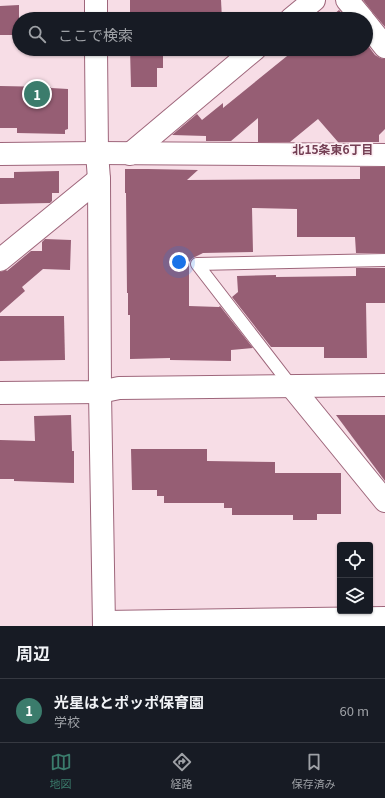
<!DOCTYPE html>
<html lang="ja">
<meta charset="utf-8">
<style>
:root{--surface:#171b24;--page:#20242c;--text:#f1f3f6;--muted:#9ea1a6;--line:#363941;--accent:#3b7c6c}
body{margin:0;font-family:Georgia,"Noto Sans JP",serif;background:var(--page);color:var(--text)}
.controls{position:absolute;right:12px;bottom:12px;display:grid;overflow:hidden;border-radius:4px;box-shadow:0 1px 3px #0004}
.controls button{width:36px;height:36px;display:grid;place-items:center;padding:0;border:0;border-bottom:1px solid var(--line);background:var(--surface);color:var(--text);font:20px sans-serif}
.you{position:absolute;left:179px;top:262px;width:14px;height:14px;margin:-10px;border:3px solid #fff;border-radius:50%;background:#1a73e8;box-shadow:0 0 0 6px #1a73e833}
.badge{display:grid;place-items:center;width:26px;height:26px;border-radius:50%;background:var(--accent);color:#fff;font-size:13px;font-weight:700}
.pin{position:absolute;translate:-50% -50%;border:2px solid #fff;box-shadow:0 1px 4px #0006}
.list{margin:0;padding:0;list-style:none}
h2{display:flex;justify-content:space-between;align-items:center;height:52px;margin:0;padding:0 16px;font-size:17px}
h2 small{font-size:13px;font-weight:400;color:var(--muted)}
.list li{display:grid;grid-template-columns:26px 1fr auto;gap:12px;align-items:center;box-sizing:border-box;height:64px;padding:0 16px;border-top:1px solid var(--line)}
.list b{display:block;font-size:15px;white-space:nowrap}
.list p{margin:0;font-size:13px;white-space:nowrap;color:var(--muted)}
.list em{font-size:13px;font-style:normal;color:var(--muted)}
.icon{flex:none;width:22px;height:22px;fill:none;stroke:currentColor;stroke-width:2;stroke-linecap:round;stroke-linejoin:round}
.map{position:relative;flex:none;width:385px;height:626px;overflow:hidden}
.search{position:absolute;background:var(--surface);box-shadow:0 1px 3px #0004;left:12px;right:12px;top:12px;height:44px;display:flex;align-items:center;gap:10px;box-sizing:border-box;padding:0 14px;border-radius:22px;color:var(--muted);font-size:15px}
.sheet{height:116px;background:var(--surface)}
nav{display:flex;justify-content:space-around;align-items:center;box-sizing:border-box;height:56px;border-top:1px solid var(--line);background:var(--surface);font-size:11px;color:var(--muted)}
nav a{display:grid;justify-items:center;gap:2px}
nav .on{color:var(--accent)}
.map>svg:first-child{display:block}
.building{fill:#965e74}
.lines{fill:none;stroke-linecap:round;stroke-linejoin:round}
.service-casing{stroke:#9e667b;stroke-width:14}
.minor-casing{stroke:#9e667b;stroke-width:24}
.service{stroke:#fff;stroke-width:12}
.minor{stroke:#fff;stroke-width:22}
.labels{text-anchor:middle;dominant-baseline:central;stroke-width:3.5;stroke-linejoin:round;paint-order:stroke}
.neighbourhood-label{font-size:12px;font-weight:bold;fill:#754055;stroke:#fceef3}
</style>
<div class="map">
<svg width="385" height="626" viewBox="0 0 385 626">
<rect width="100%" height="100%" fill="#f7dde6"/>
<!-- building -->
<g class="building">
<path d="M130 0H221L222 19H130Z"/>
<path d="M363 0H385V27L374 14Z"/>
<path d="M19 5V35H0V6Z"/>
<path d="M339 10 347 19H328Z"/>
<path d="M366 43 375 55 380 58 385 59V129L379 135V142H338L318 119 290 142H258V118L231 141H206V136L172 135 197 114 202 120 223 103V108L292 52H291L294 49H366Z"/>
<path d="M130 49H222V52L163 53V68H157V87H131Z"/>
<path d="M0 86 51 87V88L68 89V129L65 130V134L17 133V128H0Z"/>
<path d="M360 167H385V253H356L355 237H297V209L252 208 253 252 203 253 193 258 189 262V306L219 307 220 306 253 348 231 350V361L170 360V358L130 359V315H128V293H127L126 193H125V169H148L198 170 187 180 360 179Z"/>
<path d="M59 171V193H52V201L50 203 0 204V178H14V172Z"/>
<path d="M45 239 71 240 70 270 43 269 22 287 25 291 0 313V272L6 270 7 271 31 251H42V242Z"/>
<path d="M356 268H385V303H366L367 358H324V347H271L232 297 238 292 237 276 276 275V277L356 276Z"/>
<path d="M0 316H64L65 360 0 361Z"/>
<path d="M71 415 72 451H74V483L14 481V479H0V440L35 441 34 416Z"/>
<path d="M336 415H385V481Z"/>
<path d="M131 449H207V461L275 462V473H341V514H317V520H293V515H232V508H224V503H164V496H157V490H132Z"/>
</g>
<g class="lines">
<!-- service casing -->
<g class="service-casing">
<path id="service" d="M292 387 197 264 385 260"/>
</g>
<!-- minor casing -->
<g class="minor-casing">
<g id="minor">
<path d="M96 0V19"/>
<path d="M347 0 363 19"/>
<path d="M291 19 314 0"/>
<path d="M366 23 385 47"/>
<path d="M96 49 97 153 99 179 100 392 104 626"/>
<path d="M0 154 97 153 385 155"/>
<path d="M130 154 255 49"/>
<path d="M0 260 99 179"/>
<path d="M292 387 385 501"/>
<path d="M0 393 100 392 119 388 385 385"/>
<path d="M104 622 385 618"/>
</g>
</g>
<!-- service -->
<use href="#service" class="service"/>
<!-- minor -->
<use href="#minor" class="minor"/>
</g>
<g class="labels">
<!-- neighbourhood labels -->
<g class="neighbourhood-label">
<text x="333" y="148">北15条東6丁目</text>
</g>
</g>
</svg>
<div class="controls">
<button><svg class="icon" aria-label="locate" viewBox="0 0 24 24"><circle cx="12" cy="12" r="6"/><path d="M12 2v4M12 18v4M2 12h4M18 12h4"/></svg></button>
<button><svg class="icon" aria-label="layers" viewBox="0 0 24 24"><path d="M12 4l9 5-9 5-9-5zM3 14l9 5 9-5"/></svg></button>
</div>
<div class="you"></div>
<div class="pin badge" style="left:37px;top:94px">1</div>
<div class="search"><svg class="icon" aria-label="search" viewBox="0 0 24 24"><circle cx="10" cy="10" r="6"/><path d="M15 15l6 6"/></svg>ここで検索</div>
</div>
<section class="sheet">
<h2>周辺<small></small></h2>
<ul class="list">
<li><span class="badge">1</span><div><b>光星はとポッポ保育園</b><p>学校</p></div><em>60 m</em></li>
</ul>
</section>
<nav>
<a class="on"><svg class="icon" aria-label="map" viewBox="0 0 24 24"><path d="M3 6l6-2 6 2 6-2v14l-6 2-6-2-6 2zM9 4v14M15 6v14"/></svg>地図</a>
<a><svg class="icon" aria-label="directions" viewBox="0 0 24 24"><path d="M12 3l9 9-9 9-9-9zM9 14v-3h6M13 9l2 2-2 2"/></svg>経路</a>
<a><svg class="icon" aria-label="saved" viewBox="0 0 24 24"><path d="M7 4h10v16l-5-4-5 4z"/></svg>保存済み</a>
</nav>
